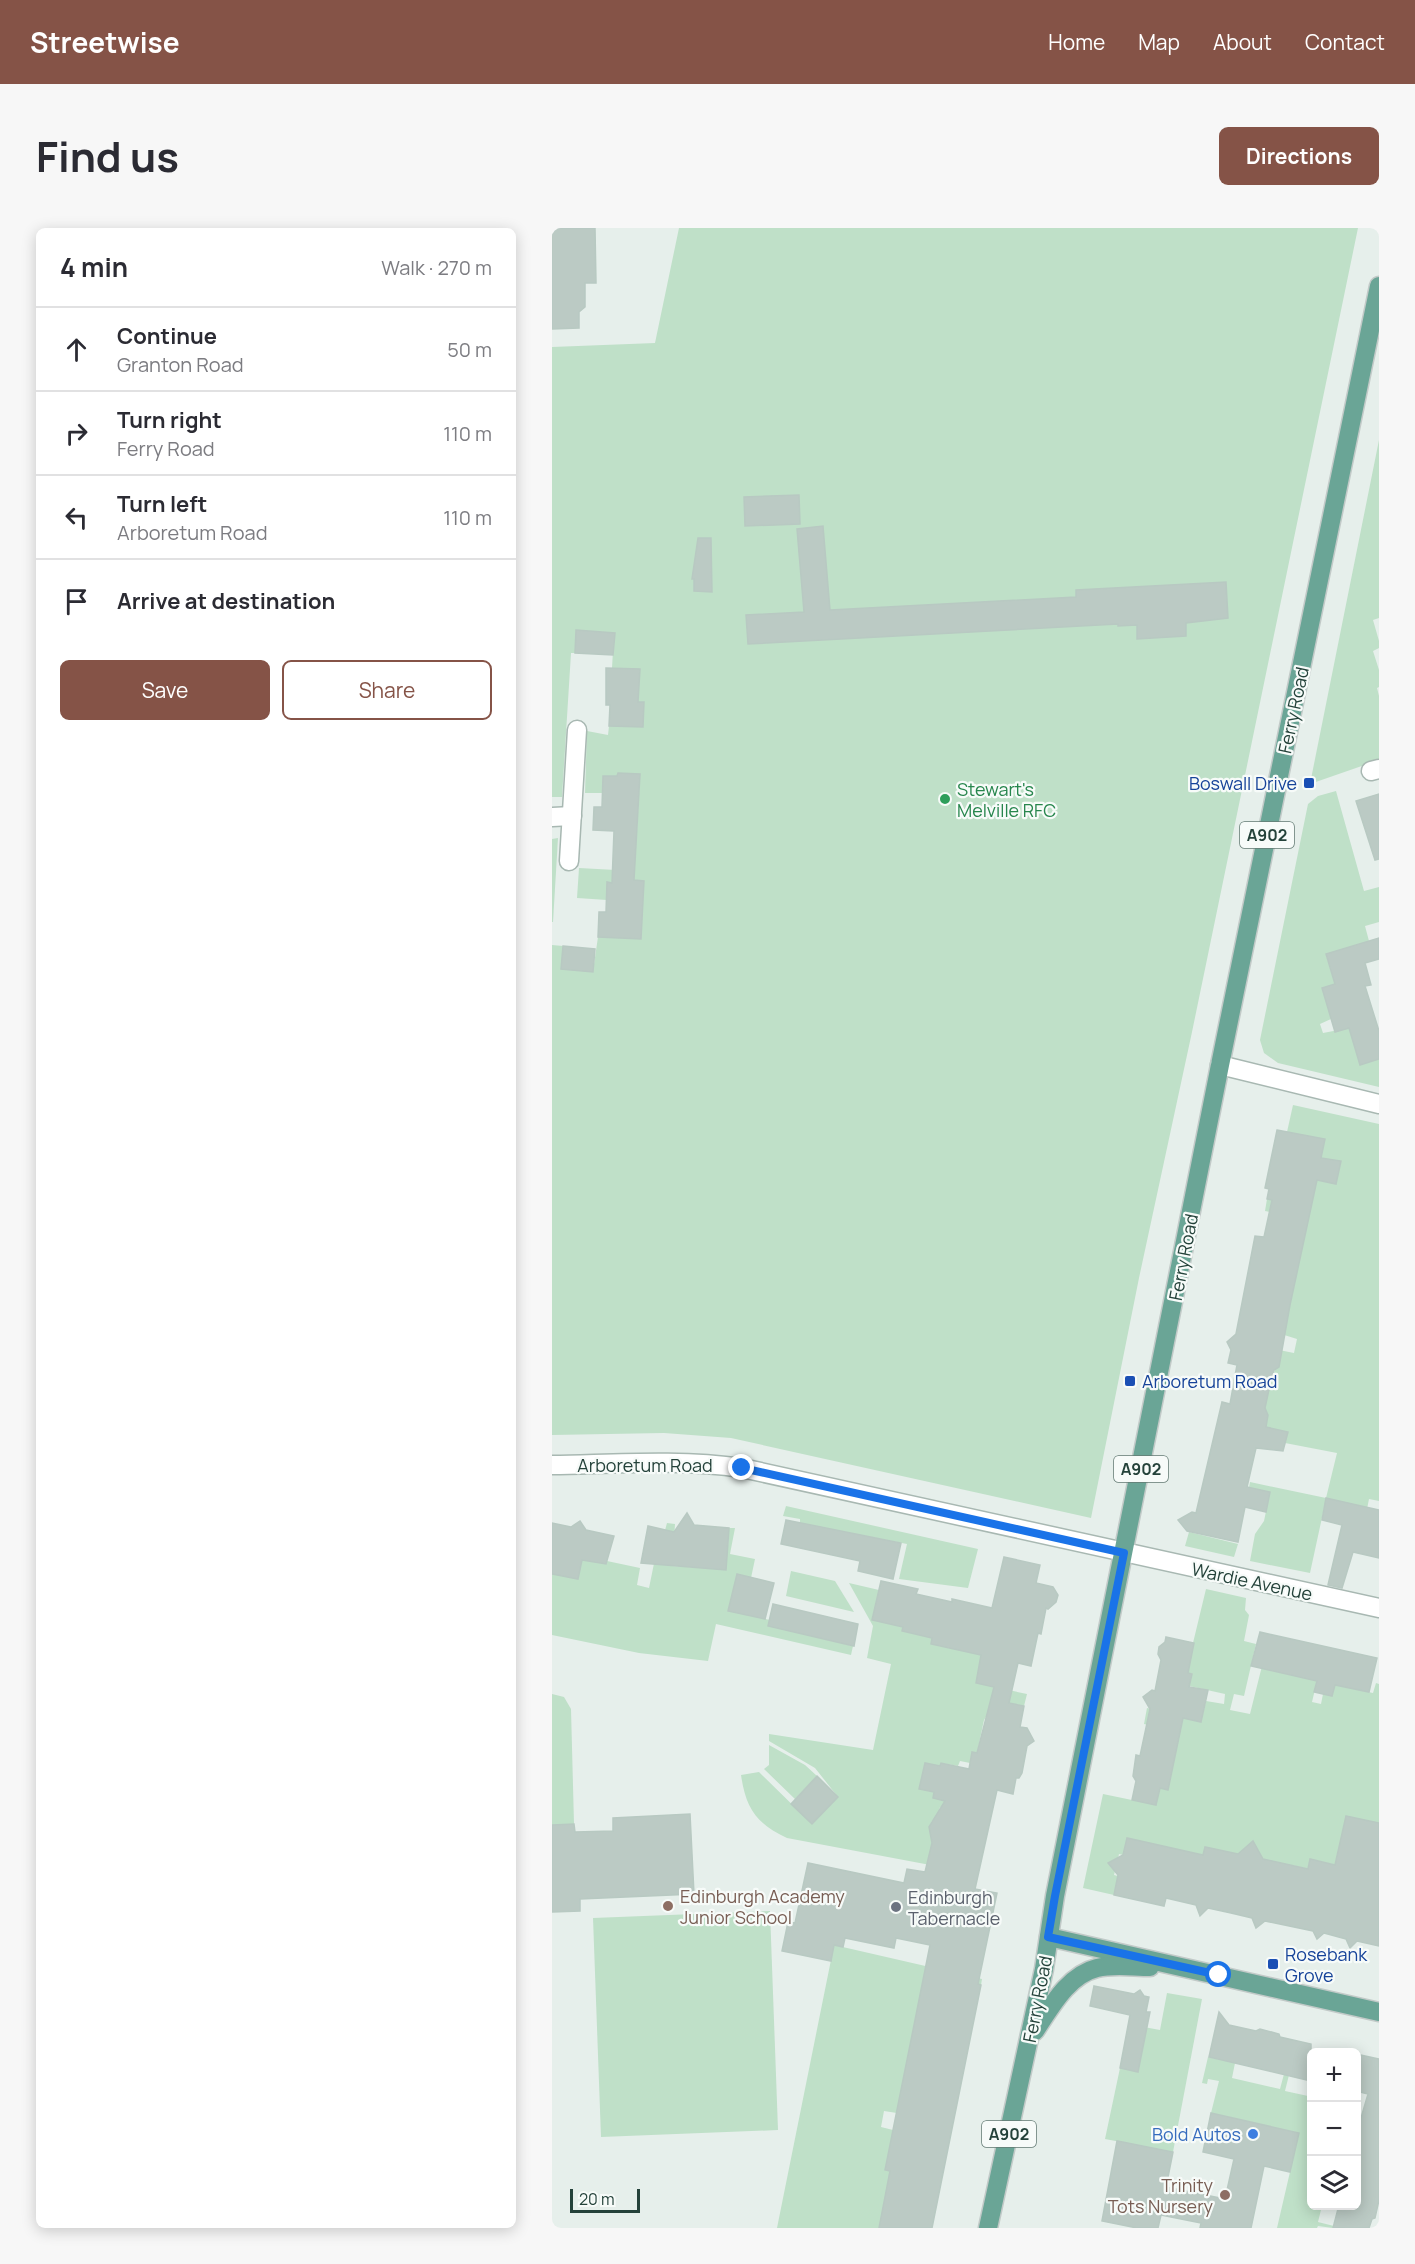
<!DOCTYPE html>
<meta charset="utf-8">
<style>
:root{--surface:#fff;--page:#f7f7f7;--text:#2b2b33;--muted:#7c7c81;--line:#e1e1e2;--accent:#855347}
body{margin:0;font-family:Manrope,sans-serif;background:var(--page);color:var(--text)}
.controls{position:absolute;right:18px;bottom:18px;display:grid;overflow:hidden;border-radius:9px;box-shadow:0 3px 15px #0003}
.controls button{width:54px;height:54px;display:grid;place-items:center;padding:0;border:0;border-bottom:2px solid var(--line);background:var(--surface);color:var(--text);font:30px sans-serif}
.scale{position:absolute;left:18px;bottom:15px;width:70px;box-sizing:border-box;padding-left:6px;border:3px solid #24423a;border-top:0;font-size:16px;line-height:21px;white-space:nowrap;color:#24423a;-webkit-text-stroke:4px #f7fbf9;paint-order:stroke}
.stop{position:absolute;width:18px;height:18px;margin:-14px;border:4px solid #1a73e8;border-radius:50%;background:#fff}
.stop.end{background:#1a73e8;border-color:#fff;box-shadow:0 2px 6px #0008}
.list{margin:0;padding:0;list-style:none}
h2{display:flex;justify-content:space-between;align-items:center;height:78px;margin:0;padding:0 24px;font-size:26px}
h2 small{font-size:20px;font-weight:400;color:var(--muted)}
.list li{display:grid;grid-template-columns:39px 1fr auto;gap:18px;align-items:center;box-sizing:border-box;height:84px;padding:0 24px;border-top:2px solid var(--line)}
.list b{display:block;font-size:22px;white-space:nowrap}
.list p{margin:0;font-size:20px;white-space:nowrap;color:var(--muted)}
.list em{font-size:20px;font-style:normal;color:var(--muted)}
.actions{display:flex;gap:12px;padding:18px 24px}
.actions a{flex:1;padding:14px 0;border:2px solid var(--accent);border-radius:9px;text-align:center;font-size:21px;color:var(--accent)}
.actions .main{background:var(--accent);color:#fff}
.icon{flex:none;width:33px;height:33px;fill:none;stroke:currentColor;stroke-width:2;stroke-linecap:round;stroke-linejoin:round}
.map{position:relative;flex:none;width:827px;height:2000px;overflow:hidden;border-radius:9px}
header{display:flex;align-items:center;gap:36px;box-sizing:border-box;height:84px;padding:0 30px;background:var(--accent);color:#fff}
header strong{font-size:28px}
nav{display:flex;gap:33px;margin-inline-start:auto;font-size:21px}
.intro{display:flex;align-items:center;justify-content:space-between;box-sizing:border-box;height:144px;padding:0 36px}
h1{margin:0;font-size:42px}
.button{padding:15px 27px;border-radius:9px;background:var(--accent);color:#fff;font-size:21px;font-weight:700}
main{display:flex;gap:36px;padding:0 36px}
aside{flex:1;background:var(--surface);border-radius:9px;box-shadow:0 3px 15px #0003}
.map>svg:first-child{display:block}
.green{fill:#bfe0c8}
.building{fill:#bbcac4;stroke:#b8c9c2;stroke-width:1.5}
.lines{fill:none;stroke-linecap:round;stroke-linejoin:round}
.street-casing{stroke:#a8b8b2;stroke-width:21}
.primary-casing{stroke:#c2cac8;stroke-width:21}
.street{stroke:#fff;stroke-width:18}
.primary{stroke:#6aa596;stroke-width:18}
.route{stroke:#1a73e8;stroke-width:8}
.transit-dot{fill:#1a4fb4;stroke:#f7fbf9;stroke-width:2}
.leisure-dot{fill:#2e9e5b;stroke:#f7fbf9;stroke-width:2}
.education-dot{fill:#8d6e63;stroke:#f7fbf9;stroke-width:2}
.worship-dot{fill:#6b7280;stroke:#f7fbf9;stroke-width:2}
.shop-dot{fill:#3f7fe0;stroke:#f7fbf9;stroke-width:2}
.labels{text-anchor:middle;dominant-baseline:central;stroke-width:4.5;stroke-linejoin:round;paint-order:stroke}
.shield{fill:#f7fbf9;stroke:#637a73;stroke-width:1.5}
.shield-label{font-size:16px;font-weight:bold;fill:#24423a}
.street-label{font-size:18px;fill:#24423a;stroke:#f7fbf9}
.transit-label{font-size:18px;fill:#164399;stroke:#f7fbf9;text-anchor:start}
.leisure-label{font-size:18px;fill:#27864d;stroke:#f7fbf9;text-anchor:start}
.education-label{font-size:18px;fill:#785e54;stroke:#f7fbf9;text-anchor:start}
.worship-label{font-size:18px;fill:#5b616d;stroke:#f7fbf9;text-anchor:start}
.shop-label{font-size:18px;fill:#366cbe;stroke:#f7fbf9;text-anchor:end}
</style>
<header>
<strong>Streetwise</strong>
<nav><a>Home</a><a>Map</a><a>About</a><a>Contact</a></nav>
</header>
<div class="intro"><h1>Find us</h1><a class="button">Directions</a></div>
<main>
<aside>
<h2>4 min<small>Walk · 270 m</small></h2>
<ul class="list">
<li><svg class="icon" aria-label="ahead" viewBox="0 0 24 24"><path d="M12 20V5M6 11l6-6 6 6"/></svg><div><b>Continue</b><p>Granton Road</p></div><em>50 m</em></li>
<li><svg class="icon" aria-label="right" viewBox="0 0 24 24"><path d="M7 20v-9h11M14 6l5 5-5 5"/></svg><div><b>Turn right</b><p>Ferry Road</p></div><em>110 m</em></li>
<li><svg class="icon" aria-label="left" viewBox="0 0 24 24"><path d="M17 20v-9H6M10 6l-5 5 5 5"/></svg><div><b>Turn left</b><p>Arboretum Road</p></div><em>110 m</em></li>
<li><svg class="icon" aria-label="arrive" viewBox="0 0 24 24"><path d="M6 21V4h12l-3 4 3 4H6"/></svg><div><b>Arrive at destination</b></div></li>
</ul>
<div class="actions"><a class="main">Save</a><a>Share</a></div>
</aside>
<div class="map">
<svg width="827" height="2000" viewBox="0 0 827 2000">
<rect width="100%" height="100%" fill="#e6efeb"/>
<!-- green -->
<g class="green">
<path d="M127 0H806L640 804 587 1050 539 1290 179 1210 112 1205 0 1207V717L11 718 10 741 41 743 46 709 89 711 92 653 70 652V655L56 654 55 672 25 670 27 640 82 643 84 613 62 612V603H85L88 547 66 545 65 548H52L51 565H33L35 503 56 507 57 498 90 499 92 474H86L88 442 60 440 62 405 24 402 23 425H19L10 569H0V119L103 115Z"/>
<path d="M827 212V390L821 392 827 413V420L821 423 827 442V459L825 460 827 468V532L758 556Z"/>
<path d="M784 563 812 663 827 659V694L813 698 817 713 774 727 783 756 771 760 779 791 768 796 771 805 797 800 808 837 827 831V859L726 835 712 825 708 812 756 576 766 568Z"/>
<path d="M6 610 1 694H0V611Z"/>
<path d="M741 877 827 896V1273L817 1271 815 1281 774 1271 758 1345 698 1333 703 1306 712 1293 718 1264 697 1260 698 1254 774 1270 785 1225 733 1215 736 1204 717 1200 713 1202 716 1187 697 1156 681 1153 683 1144 720 1152 723 1141 727 1139V1122L742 1125 745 1111 729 1106 710 1081 718 984 713 983 715 971 765 950 784 955 789 934 774 931 768 932 773 912 735 904Z"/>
<path d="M234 1278 426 1321 416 1360 347 1351 355 1316 248 1295V1291L231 1288Z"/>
<path d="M115 1295 123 1296 120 1338 165 1341 166 1318H176L177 1300H183L178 1326 203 1331 199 1350 185 1347 177 1383 218 1392 217 1398 301 1418 299 1427 164 1396 156 1433 87 1425 0 1407V1341L2 1346 26 1351 32 1322 45 1334 54 1336 55 1333 88 1340 85 1357 97 1360 108 1306H112Z"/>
<path d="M637 1304 686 1316 682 1329 633 1318Z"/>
<path d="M239 1343 283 1353 302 1384 234 1368Z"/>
<path d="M297 1355 327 1362 321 1392 351 1399 350 1403 380 1410 379 1416 402 1421 433 1424 429 1428 424 1455 475 1466 472 1478 445 1472 432 1492 425 1525 420 1524 418 1535 408 1533 406 1538 389 1535 388 1538 373 1535 368 1561 382 1564V1570L440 1583 418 1585 388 1579 385 1590 380 1593 377 1599 381 1611 426 1646 235 1610C204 1595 194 1581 189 1547L207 1544 260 1596 286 1569 263 1540 217 1513V1506L321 1522 339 1436 315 1430 321 1398Z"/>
<path d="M654 1361 694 1370 693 1382 697 1387 692 1413 704 1416 692 1468 682 1466 678 1482 698 1486 712 1430 717 1442 765 1453 760 1474 769 1476 771 1466 780 1467 783 1457 821 1465 824 1455 827 1456V1624L776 1651 780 1636 758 1631 756 1641 740 1637 689 1641 672 1623 653 1619 640 1676 636 1675 641 1651 596 1615 575 1610 571 1627 567 1626 566 1631 560 1633 559 1639 563 1643 562 1647 566 1648 562 1667 531 1660 551 1566 604 1577 608 1560 615 1562 627 1504 592 1496 595 1480 649 1494 654 1473 672 1476 673 1466 637 1458 640 1446 634 1444Z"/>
<path d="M0 1466 12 1469 19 1481 22 1596 0 1597Z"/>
<path d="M217 1517 253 1537 265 1548 243 1571 212 1541 217 1537Z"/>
<path d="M218 1683 226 1902 49 1909 41 1690Z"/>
<path d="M282 1717 430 1751 429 1757 345 1885 332 1883 329 1899 341 1902 333 1942 338 1943 327 2000H225Z"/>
<path d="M615 1765 650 1771 621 1924 553 1911 568 1840 586 1843 592 1799 608 1802Z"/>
<path d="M656 1829 683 1835 680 1850 728 1861 732 1846 737 1847 733 1863 756 1868 759 1855 760 1978H770L766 1994 782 1998 781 2000 766 1998 765 2000H725L747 1905 659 1885 667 1853 656 1851 655 1856 650 1855Z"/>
</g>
<!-- building -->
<g class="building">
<path d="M0 0H43L44 55H33V79L27 84V100L0 101Z"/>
<path d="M247 267 248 296 193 298 192 269Z"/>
<path d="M271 298 278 382 524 369V362L674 354 676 390 634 395V408L585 411V397L566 398V396L196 416 194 387 252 384 245 301Z"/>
<path d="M146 310H159L160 364 142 363V351H140Z"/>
<path d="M24 402 63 405 61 427 23 425Z"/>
<path d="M54 440 88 441 86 474H92L91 499 57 498 58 477H54Z"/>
<path d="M66 545 88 546 82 652 92 653 89 711 46 709 47 684H54L55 654 60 655 62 603 41 602 42 579H50L51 548H65Z"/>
<path d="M827 566V631L823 632 804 573Z"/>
<path d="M827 710V731L813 735 819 757 813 758 827 803V831L808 837 797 800 783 804 770 760 783 756 774 726Z"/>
<path d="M11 718 43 721 41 744 9 741Z"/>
<path d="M725 902 773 911 769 930 789 933 784 956 765 952 738 1077 727 1139 722 1142 719 1152 713 1180 716 1187 714 1199 736 1204 731 1223 704 1220 695 1259 718 1264 714 1284 693 1279 686 1314 635 1303 626 1292 640 1284 644 1285 670 1174 678 1176 685 1137 676 1135 679 1122 675 1114 684 1106 703 1008 712 1009 720 972 715 971 717 961 713 960Z"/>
<path d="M774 1270 827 1282V1330L801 1324 790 1360 776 1357 790 1297 770 1292Z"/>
<path d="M135 1285 142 1297 177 1300 174 1342 89 1335 96 1298 122 1304Z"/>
<path d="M234 1292 349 1315 341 1351 306 1343 308 1333 229 1316Z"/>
<path d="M28 1293 34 1302 62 1308 54 1336 30 1332 26 1351 0 1346V1295L19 1299Z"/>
<path d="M452 1329 488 1337 484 1355 501 1359 506 1367 504 1374 496 1381 494 1380 489 1406 486 1405 479 1438 466 1435 457 1475 472 1478 468 1499 475 1500 482 1513 475 1518 470 1545 467 1550H464L461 1566 445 1562 423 1661 445 1665 426 1756 429 1757 380 2000H327L338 1943 333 1942 378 1717 344 1710 342 1720 293 1710 291 1719 282 1717 279 1733 230 1723 236 1694 243 1695 256 1635 352 1655 355 1641 373 1644 380 1615 377 1599 393 1573 381 1570 382 1564 367 1561 373 1535 388 1538 389 1535 417 1541 420 1524 425 1525 442 1459 424 1455 429 1427 379 1416 380 1410 350 1403 351 1399 320 1392 329 1353 366 1361 364 1366 400 1374V1371L440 1380Z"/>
<path d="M185 1346 222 1355 213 1391 176 1383Z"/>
<path d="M221 1376 306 1396 302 1418 216 1398Z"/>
<path d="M708 1404 825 1430 817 1464 783 1457 780 1468 762 1464 765 1453 699 1438Z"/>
<path d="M614 1409 642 1415 636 1445 640 1446 637 1459 656 1462 649 1494 631 1490 616 1562 608 1560 604 1577 580 1572 584 1553 581 1548 584 1527 588 1528 598 1481 591 1469 600 1462 603 1463 609 1432 606 1426 607 1419 613 1414Z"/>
<path d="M265 1548 286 1569 260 1596 239 1576Z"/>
<path d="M138 1586 142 1666 28 1671V1683L0 1684V1597L22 1596 23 1604 61 1603V1590Z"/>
<path d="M794 1588 827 1595V1718L805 1713 798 1720 794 1711 772 1705 765 1711 761 1703 713 1693 704 1700 700 1690 679 1685 656 1680 648 1688 644 1677 614 1670 612 1678 562 1667 566 1647 556 1635 571 1627 575 1610 651 1627 653 1619 686 1626 701 1613 711 1631 756 1641 758 1631 783 1637Z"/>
<path d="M542 1758 582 1766 588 1762 592 1768 597 1769 594 1784H598L586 1844 568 1840 578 1787 538 1778Z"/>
<path d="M667 1784 677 1797 704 1803 708 1801 727 1806 728 1809 759 1816V1853L657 1829Z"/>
<path d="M804 1826 827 1831V1972L823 1990 820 1991 817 2000H781L787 1977H804V1907L816 1866 804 1863Z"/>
<path d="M659 1885 747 1905 738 1944 712 1938 699 2000H648L649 1995 609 1987 606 2000H585L550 1993 565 1913 621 1924 614 1959 673 1971 682 1931 651 1924Z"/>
</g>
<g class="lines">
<!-- street casing -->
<g class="street-casing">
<g id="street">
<path d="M819 543 827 541"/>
<path d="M0 589 20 588"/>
<path d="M17 633 25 502"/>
<path d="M668 837 827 876"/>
<path d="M0 1237C63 1236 127 1231 190 1240L827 1380"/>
</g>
</g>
<!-- primary casing -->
<g class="primary-casing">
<g id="primary">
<path d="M497 1709 827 1784"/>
<path d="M483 1803C499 1779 516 1747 545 1740 561 1736 581 1739 598 1739"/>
<path d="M436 2000 492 1741 503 1668 668 837 827 58"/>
</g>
</g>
<!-- street -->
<use href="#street" class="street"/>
<!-- primary -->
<use href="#primary" class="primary"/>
</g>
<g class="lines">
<!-- route -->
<path class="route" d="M190 1240 572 1325 503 1668 496 1709 667 1747"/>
</g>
<!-- markers -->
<g class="transit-dot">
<rect x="751" y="549" width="12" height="12" rx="3"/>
<rect x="572" y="1147" width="12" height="12" rx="3"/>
<rect x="715" y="1730" width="12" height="12" rx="3"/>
</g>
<circle class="leisure-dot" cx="393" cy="571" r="6"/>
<g class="education-dot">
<circle cx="116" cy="1678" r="6"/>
<circle cx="673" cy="1967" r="6"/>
</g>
<circle class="worship-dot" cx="344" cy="1679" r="6"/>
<circle class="shop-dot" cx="701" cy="1906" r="6"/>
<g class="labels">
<!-- shield labels -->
<g class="shield">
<rect x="688" y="594" width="54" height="26" rx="4.5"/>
<rect x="562" y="1228" width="54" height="26" rx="4.5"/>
<rect x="430" y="1893" width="54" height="26" rx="4.5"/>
</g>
<g class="shield-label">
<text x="715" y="607">A902</text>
<text x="589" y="1241">A902</text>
<text x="457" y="1906">A902</text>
</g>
<!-- street labels -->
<g class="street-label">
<text transform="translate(741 482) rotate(-78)">Ferry Road</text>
<text transform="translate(631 1029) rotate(-79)">Ferry Road</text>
<text x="93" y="1237">Arboretum Road</text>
<text transform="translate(700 1353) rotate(12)">Wardie Avenue</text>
<text transform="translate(485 1771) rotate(-79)">Ferry Road</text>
</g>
<!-- transit labels -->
<g class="transit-label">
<text x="745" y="555" text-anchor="end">Boswall Drive</text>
<text x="590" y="1153">Arboretum Road</text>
<text x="733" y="1726">Rosebank<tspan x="733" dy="21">Grove</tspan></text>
</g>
<!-- leisure labels -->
<g class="leisure-label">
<text x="405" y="561">Stewart's<tspan x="405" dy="21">Melville RFC</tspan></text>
</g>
<!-- education labels -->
<g class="education-label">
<text x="128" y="1668">Edinburgh Academy<tspan x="128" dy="21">Junior School</tspan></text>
<text x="661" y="1957" text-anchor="end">Trinity<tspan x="661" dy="21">Tots Nursery</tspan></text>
</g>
<!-- worship labels -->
<g class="worship-label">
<text x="356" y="1669">Edinburgh<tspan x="356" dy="21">Tabernacle</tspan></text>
</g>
<!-- shop labels -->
<g class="shop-label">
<text x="689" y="1906">Bold Autos</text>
</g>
</g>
</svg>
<div class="controls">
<button>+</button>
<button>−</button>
<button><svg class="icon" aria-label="layers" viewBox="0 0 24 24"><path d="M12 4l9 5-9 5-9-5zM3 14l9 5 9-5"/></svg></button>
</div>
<div class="scale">20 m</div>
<div class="stop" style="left:667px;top:1747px"></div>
<div class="stop end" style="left:190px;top:1240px"></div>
</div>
</main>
